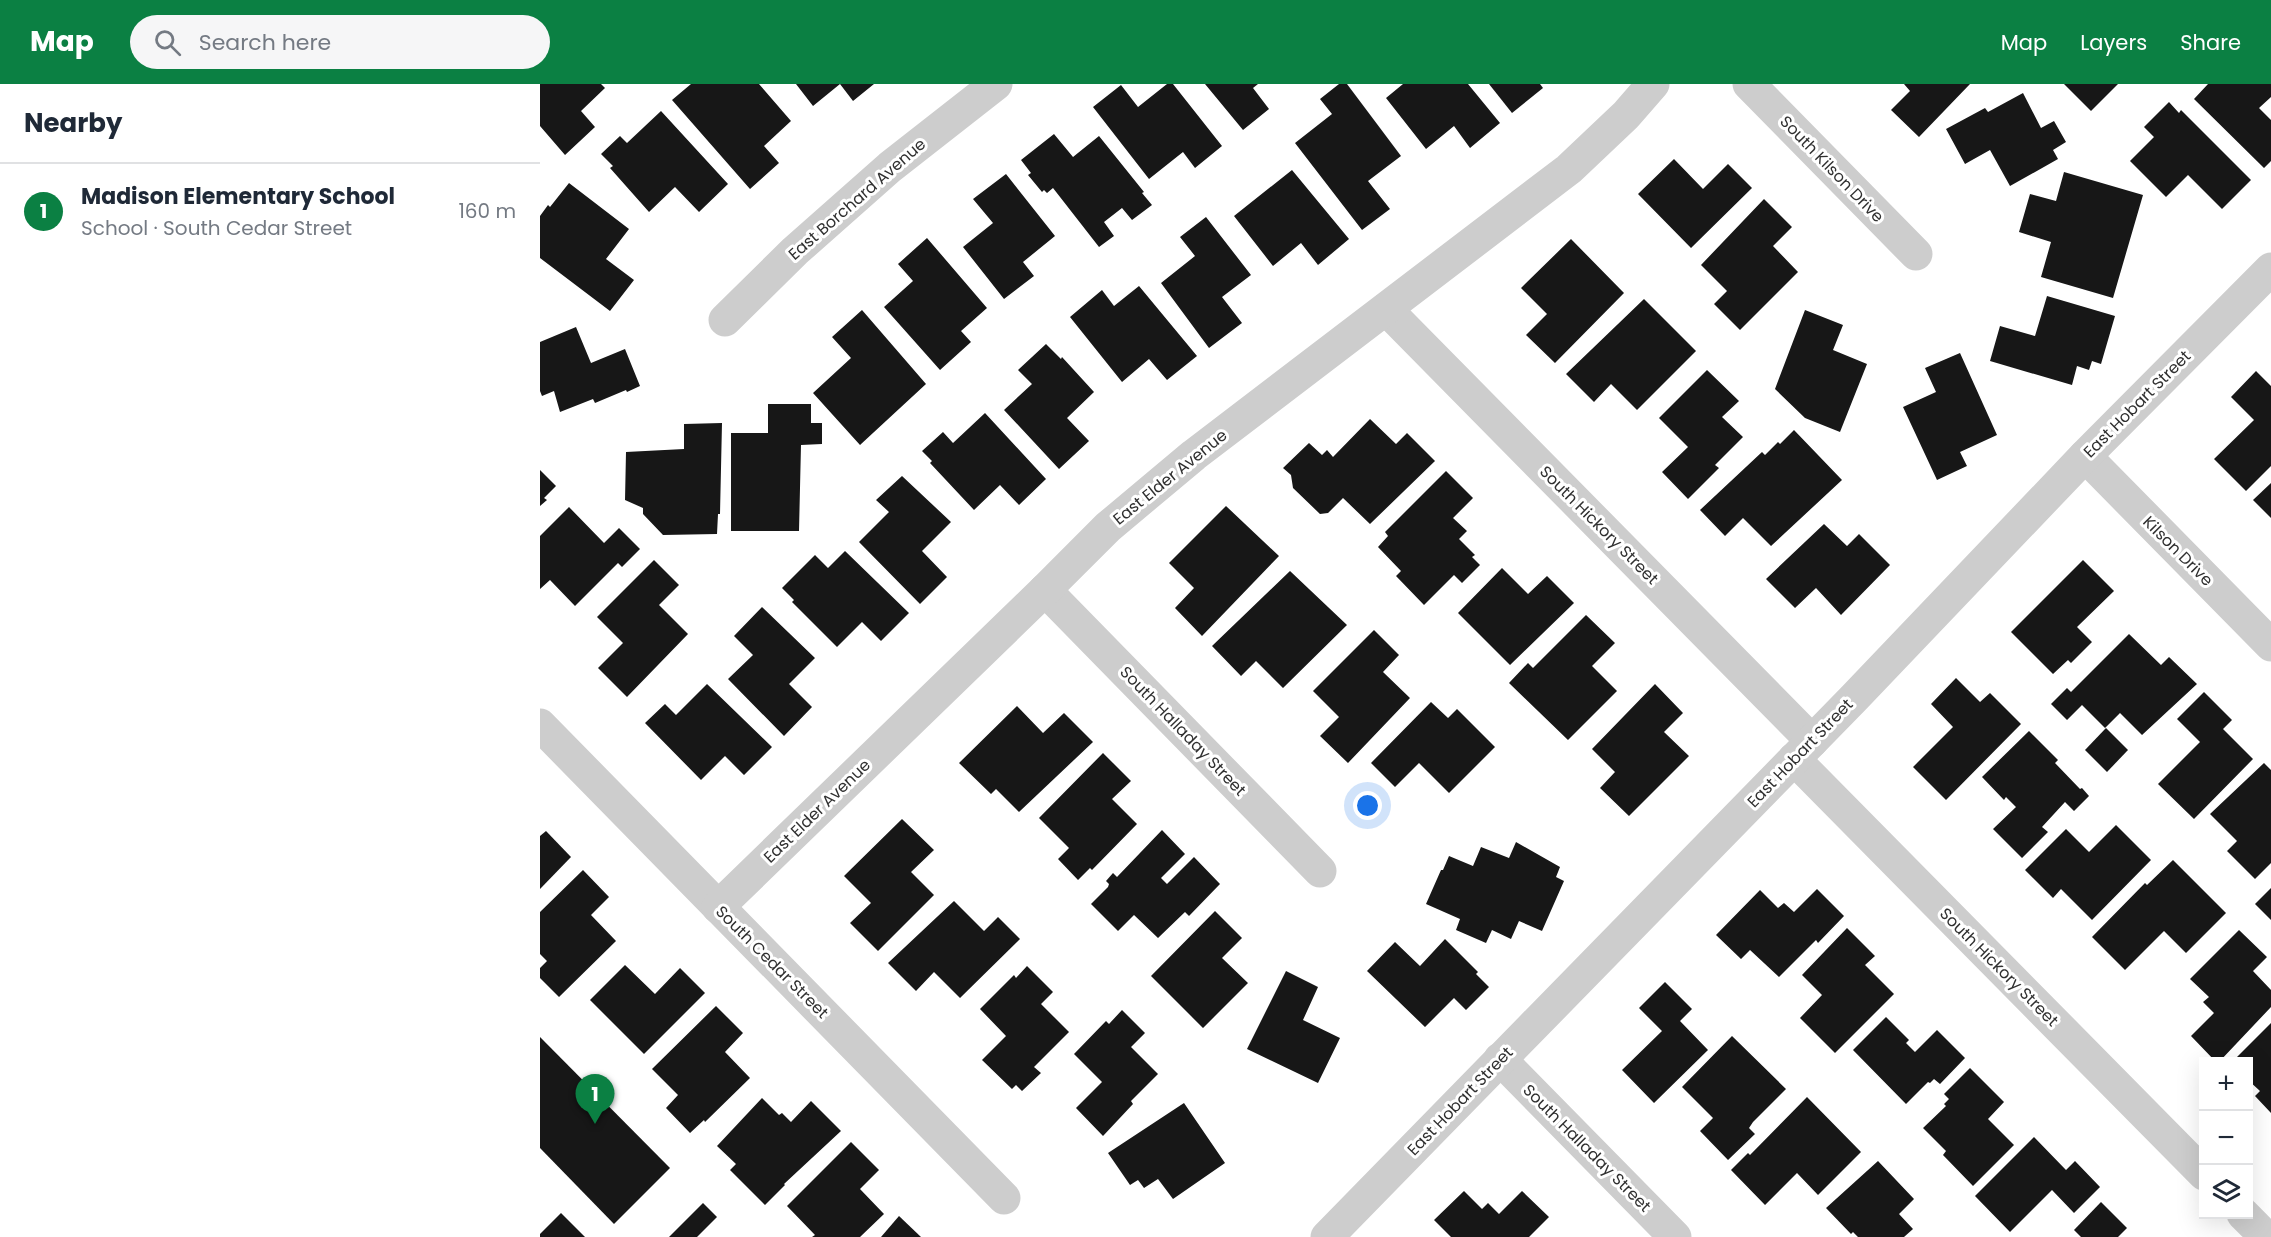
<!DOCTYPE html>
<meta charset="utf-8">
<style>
:root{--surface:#fff;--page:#f6f6f7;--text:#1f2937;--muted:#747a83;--line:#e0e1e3;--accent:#0b8043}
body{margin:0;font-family:Poppins,sans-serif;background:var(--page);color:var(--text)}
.controls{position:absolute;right:18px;bottom:18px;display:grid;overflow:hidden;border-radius:0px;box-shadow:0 6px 24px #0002}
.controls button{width:54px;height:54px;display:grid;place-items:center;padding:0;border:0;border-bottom:2px solid var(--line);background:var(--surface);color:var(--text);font:30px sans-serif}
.you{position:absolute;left:828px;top:722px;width:21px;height:21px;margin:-15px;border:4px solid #fff;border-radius:50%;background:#1a73e8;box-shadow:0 0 0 9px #1a73e833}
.badge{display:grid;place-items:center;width:39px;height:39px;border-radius:50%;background:var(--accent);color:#fff;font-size:20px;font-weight:700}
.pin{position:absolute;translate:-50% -50px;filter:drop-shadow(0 2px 3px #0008)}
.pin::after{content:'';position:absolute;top:32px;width:21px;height:18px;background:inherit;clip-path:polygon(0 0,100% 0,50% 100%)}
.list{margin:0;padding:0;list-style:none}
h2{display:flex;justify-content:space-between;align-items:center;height:78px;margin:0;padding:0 24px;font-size:26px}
h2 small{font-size:20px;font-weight:400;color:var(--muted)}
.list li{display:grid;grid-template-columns:39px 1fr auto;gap:18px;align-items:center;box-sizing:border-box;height:96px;padding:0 24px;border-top:2px solid var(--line)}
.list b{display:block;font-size:22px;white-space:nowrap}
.list p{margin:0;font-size:20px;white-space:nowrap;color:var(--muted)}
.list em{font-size:20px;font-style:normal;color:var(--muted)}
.icon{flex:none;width:33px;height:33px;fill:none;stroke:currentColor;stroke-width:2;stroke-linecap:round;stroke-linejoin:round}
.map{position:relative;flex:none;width:1731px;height:1153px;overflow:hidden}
header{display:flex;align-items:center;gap:36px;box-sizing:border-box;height:84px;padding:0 30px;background:var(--accent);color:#fff}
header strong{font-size:28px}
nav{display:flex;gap:33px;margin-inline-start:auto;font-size:21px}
.search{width:420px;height:54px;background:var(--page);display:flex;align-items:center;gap:15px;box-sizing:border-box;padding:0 21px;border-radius:33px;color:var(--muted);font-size:22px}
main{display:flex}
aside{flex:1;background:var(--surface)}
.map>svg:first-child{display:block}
.building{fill:#171717}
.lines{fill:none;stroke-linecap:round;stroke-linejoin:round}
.minor{stroke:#cdcdcd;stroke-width:33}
.tertiary{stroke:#cdcdcd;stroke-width:33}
.labels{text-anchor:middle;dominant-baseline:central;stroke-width:6;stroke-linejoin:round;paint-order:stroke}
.street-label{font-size:16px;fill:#303030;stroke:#fff}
</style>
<header>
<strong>Map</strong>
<div class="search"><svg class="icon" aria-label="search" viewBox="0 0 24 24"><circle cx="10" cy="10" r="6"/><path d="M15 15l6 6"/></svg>Search here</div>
<nav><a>Map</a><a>Layers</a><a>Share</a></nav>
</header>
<main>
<aside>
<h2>Nearby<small></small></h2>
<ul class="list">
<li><span class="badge">1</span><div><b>Madison Elementary School</b><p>School · South Cedar Street</p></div><em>160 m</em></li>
</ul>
</aside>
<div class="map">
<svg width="1731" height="1153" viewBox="0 0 1731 1153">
<rect width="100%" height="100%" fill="#fff"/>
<!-- building -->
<g class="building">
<path d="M0 0H61L65 4 41 27 55 43 25 71 0 42Z"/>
<path d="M151 0H219L251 37 224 62 239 79 210 105 132 16Z"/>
<path d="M256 0H334L313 17 300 0 273 22Z"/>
<path d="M627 0H633L682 62 655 84 643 68 609 95 553 23 581 1 598 23Z"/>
<path d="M665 0H718L713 4 729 25 703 46Z"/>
<path d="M799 0H807L861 72 828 97 850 125 822 146 755 59 792 30 780 15Z"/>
<path d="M863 0H928L960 39 930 64 914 42 886 65 846 14Z"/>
<path d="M949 0H1000L1003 4 972 29Z"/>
<path d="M1364 0H1430L1379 53 1351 26 1370 7Z"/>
<path d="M1524 0H1578L1551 27Z"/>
<path d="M1668 0H1731V13L1719 24 1731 36V77L1724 84 1654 15Z"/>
<path d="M1483 9 1501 44 1514 37 1526 58 1513 66 1518 75 1470 102 1450 66 1425 80 1406 45 1445 24 1448 28Z"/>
<path d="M1629 18 1639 29 1641 26 1711 96 1682 125 1648 91 1626 113 1590 77 1614 53 1604 43Z"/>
<path d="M121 27 188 100 159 128 135 103 109 128 70 84 73 82 61 70 80 52 87 59Z"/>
<path d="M514 50 533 73 559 52 604 108 602 109 612 121 592 136 582 124 564 138 574 152 559 163 513 104 507 109 504 106 502 108 488 91 491 89 481 76Z"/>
<path d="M1134 75 1163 105 1188 80 1212 104 1151 164 1098 110Z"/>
<path d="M752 86 809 155 778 181 761 159 733 182 694 132Z"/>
<path d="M1524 88 1603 111 1573 214 1501 193 1511 158 1479 148 1490 110 1516 117Z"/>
<path d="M466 90 515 152 483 178 494 192 464 215 423 163 453 139 433 115Z"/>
<path d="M29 99 89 145 66 175 94 196 70 227 0 174V132L8 121 10 123Z"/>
<path d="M1224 115 1252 143 1233 162 1258 188 1200 246 1174 220 1187 207 1161 181Z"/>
<path d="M666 133 711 191 682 213 702 239 669 264 621 199 655 172 640 153Z"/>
<path d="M387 154 447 224 421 247 431 258 400 286 344 223 373 197 358 180Z"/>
<path d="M1031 155 1084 209 1015 279 986 251 1007 230 981 204Z"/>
<path d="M599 202 657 272 627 296 609 275 582 298 530 233 562 206 574 222Z"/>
<path d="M1507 212 1575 232 1561 280 1552 277 1549 286 1537 282 1532 301 1450 277 1460 242 1495 252Z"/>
<path d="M1104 215 1156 267 1097 326 1071 300 1054 318 1026 290Z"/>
<path d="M322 226 386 300 320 361 273 309 311 274 292 253Z"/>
<path d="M1265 226 1303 241 1293 266 1327 280 1300 348 1265 334 1235 305Z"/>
<path d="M36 243 51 279 85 265 100 302 87 308 86 306 55 319 53 315 20 328 14 307 2 312 0 307V258Z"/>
<path d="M506 260 521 275 522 273 554 308 527 334 549 357 519 385 464 326 492 300 478 286Z"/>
<path d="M1420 269 1457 351 1420 368 1427 382 1397 396 1363 323 1396 308 1385 284Z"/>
<path d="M1167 286 1199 317 1182 333 1203 353 1175 381 1179 384 1148 415 1122 388 1148 363 1119 334Z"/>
<path d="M1716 287 1731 302V382L1706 407 1674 375 1714 336 1691 313Z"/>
<path d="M228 320H271V339H282V360L261 361 259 447H191V349H228Z"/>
<path d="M445 329 506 395 479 421 460 401 434 426 390 379 392 377 382 367 403 348 413 359Z"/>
<path d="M830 335 856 360 867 349 895 377 830 440 803 414 788 429 780 430 753 404 751 391 743 384 769 359 782 371 787 366 793 373Z"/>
<path d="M182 339 180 430H178L177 450 123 451 103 430V424L85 416 86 368 144 365V340Z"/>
<path d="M1254 346 1302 396 1231 462 1203 434 1185 452 1160 426 1222 368 1225 371 1238 358 1240 360Z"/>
<path d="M0 386 16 402 4 414 7 416 0 422Z"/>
<path d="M906 387 933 414 913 434 927 447 919 455 935 471 932 473 940 481 922 499 914 491 884 521 856 492 861 487 838 463 848 452 845 448Z"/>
<path d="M362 392 411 438 382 467 407 493 380 520 319 458 349 428 336 416Z"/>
<path d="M1731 399V434L1713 416Z"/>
<path d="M686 422 739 472 662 552 635 524 654 504 629 479Z"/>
<path d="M29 423 64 459 79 444 100 465 82 483 78 479 35 522 10 496 0 505V452Z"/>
<path d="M1284 440 1307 462 1319 450 1350 481 1301 531 1276 504 1255 524 1226 495Z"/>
<path d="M305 467 369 529 341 557 322 538 297 563 252 518 254 516 242 504 275 471 288 484Z"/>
<path d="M114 476 139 501 119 521 148 550 87 613 58 584 83 559 57 533Z"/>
<path d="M1543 476 1574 507 1537 543 1552 558 1531 579 1528 576 1513 590 1471 548Z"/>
<path d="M962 484 988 510 1007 492 1034 519 970 581 918 529Z"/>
<path d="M750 487 807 541 743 604 716 577 701 592 672 562Z"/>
<path d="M222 523 275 574 249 600 272 623 244 652 188 595 213 571 194 552Z"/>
<path d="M1046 531 1075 559 1052 582 1077 607 1028 656 969 599 988 579 993 584Z"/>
<path d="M834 546 859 571 843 588 870 614 808 679 780 652 799 633 773 607Z"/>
<path d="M1589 550 1621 581 1629 573 1657 600 1602 651 1580 629 1565 644 1542 621 1527 636 1511 620 1527 604 1531 608Z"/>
<path d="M1416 594 1440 618 1450 609 1481 640 1406 716 1373 683 1413 643 1391 620Z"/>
<path d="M167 600 232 663 204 691 185 672 161 696 105 639 125 620 136 631Z"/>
<path d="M1115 600 1143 629 1124 648 1149 672 1089 732 1060 704 1075 688 1052 665Z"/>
<path d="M1664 608 1692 636 1683 645 1713 675 1654 735 1618 700 1660 658 1637 635Z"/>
<path d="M891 618 908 634 917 625 955 663 909 709 879 679 855 703 831 679Z"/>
<path d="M477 622 503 649 524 629 553 658 479 728 456 705 451 710 419 679Z"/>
<path d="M1566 644 1588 666 1567 688 1545 666Z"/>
<path d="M1489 647 1518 676 1515 679 1540 705 1542 704 1549 712 1534 727 1525 718 1502 743 1508 748 1482 774 1453 745 1476 723 1466 713 1464 716 1442 693Z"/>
<path d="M563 669 591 697 572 715 597 740 552 786 550 784 538 796 518 775 529 764 499 734Z"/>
<path d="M1724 679 1731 686V779L1715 795 1687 767 1697 757 1670 730Z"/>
<path d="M362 735 394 766 371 788 394 811 338 867 310 839 331 819 304 792Z"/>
<path d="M1576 741 1611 776 1552 836 1521 805 1513 814 1485 786 1526 745 1549 768Z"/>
<path d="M622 746 645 770 621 794 627 800 654 773 680 800 649 832 645 828 618 854 594 831 578 847 551 820 568 803 569 800 566 797 573 789 577 793Z"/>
<path d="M6 747 31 773 0 805V752Z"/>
<path d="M976 758 1020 783 1016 793 1024 797 1002 847 979 837 971 855 952 846 946 859 916 846 920 835 886 820 901 786H903L909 772 933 782 941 763 969 774Z"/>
<path d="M1633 776 1686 829 1646 869 1624 847 1585 886 1552 853 1605 799 1607 801Z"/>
<path d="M43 786 69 813 51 831 76 857 19 913 0 894V884L7 877 0 870V828Z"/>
<path d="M1731 804V836L1715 820Z"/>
<path d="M1277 805 1304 832 1278 859 1276 856 1239 893 1210 866 1201 875 1176 851 1220 806 1238 824 1244 819 1254 828Z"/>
<path d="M414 817 444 847 458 833 480 855 420 914 394 888 376 907 348 879Z"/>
<path d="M675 827 702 854 682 874 708 899 663 944 611 892Z"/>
<path d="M1307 844 1335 872 1325 881 1354 910 1295 969 1260 934 1282 911 1262 891Z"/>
<path d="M1699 846 1727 873 1713 887 1731 906V923L1679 978H1676L1651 952 1674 929 1663 918 1669 913 1650 895Z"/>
<path d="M905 855 938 888 936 890 949 903 926 926 914 914 885 943 827 887 855 858 880 882Z"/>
<path d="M85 881 115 910 140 884 165 909 104 970 50 916Z"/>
<path d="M487 882 513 908 501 920 529 948 494 983 501 989 482 1007 476 1001 472 1005 442 976 466 952 440 925 474 891 476 894Z"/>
<path d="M746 887 778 903 763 936 800 954 778 999 707 965Z"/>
<path d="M1125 898 1152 925 1140 937 1168 966 1114 1019 1082 986 1122 947 1099 924Z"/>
<path d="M176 922 203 949 185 968 210 994 165 1038 164 1036 150 1049 126 1024 138 1011 112 985Z"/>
<path d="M582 926 605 949 591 963 618 990 591 1017 593 1020 563 1052 536 1024 562 998 534 970 566 937 569 940Z"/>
<path d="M1346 933 1369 956 1366 959 1375 968 1397 946 1425 974 1400 1000 1394 995 1390 999 1388 998 1366 1020 1313 966Z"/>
<path d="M1731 939V1029L1715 1012 1720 1007 1708 996V978H1692Z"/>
<path d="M1192 952 1246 1005 1213 1038 1209 1044 1215 1050 1188 1076 1160 1047 1173 1034 1142 1003Z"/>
<path d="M0 953 130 1084 74 1140 0 1064Z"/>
<path d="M1430 984 1464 1018 1448 1035 1474 1061 1433 1102 1403 1071 1406 1067 1383 1044 1406 1022 1404 1020 1409 1015 1404 1010Z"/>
<path d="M1267 1013 1321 1068 1278 1111 1257 1089 1225 1121 1191 1086 1208 1069 1210 1071Z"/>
<path d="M222 1014 239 1031 242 1029 251 1038 271 1017 301 1047 244 1100 245 1101 225 1121 190 1086 196 1080 177 1062Z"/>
<path d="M644 1019 685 1079 633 1115 618 1095 604 1104 598 1096 590 1101 568 1069Z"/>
<path d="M1494 1053 1526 1086 1535 1077 1560 1103 1534 1129 1512 1106 1470 1148 1435 1112Z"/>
<path d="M311 1058 339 1086 320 1105 344 1130 320 1153H272L275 1151 247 1122Z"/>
<path d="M1338 1077 1374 1115 1359 1130 1373 1145 1364 1153H1318L1313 1148 1311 1150 1286 1124Z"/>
<path d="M924 1107 942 1125 948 1119 959 1130 982 1107 1009 1133 989 1153H911L894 1136Z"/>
<path d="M1561 1118 1587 1144 1578 1153H1541L1534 1146Z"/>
<path d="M163 1119 177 1133 157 1153H129Z"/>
<path d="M21 1129 45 1153H0V1150Z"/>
<path d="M359 1132 381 1153H341Z"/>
</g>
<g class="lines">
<!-- minor -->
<g class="minor">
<path d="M1209 0 1376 170"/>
<path d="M846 225 1272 657"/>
<path d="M185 236 255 167 350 83 456 0"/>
<path d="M1545 372 1731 561"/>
<path d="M505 506 780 787"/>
<path d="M0 641 464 1114"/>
<path d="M1254 675 1664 1090"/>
<path d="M178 823 505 506 568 443 654 371 1029 85 1086 31 1113 0"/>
<path d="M960 975 1135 1153"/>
<path d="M1703 1130 1726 1153"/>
</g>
<!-- tertiary -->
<path class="tertiary" d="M787 1153 1314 614 1545 372 1731 185"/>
</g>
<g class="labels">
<!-- street labels -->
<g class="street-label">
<text transform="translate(1292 85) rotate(46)">South Kilson Drive</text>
<text transform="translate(317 115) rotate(-41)">East Borchard Avenue</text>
<text transform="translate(1597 320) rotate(-45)">East Hobart Street</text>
<text transform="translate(630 393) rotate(-39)">East Elder Avenue</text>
<text transform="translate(1059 441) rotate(45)">South Hickory Street</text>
<text transform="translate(1638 467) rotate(45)">Kilson Drive</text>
<text transform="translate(643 647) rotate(46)">South Halladay Street</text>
<text transform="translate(1260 669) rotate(-46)">East Hobart Street</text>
<text transform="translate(277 727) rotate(-44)">East Elder Avenue</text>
<text transform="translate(232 878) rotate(45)">South Cedar Street</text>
<text transform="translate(1459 883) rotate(45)">South Hickory Street</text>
<text transform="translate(920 1017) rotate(-46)">East Hobart Street</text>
<text transform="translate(1047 1064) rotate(45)">South Halladay Street</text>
</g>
</g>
</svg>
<div class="controls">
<button>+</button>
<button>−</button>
<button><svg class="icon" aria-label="layers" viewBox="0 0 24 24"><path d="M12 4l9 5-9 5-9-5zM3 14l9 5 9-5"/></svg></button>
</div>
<div class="you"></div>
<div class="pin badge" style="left:55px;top:1040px">1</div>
</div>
</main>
